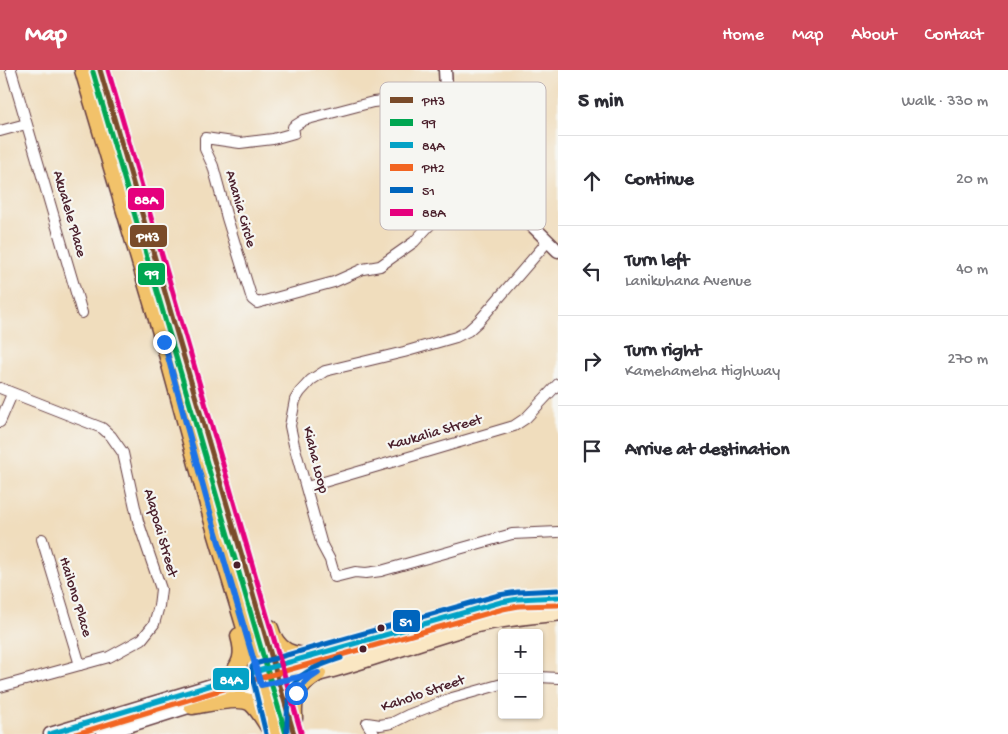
<!DOCTYPE html>
<meta charset="utf-8">
<style>
:root{--surface:#fff;--page:#f7f7f7;--text:#2b2b33;--muted:#7c7c81;--line:#e1e1e2;--accent:#d1495b}
body{margin:0;font-family:"Gochi Hand",sans-serif;background:var(--page);color:var(--text)}
.controls{position:absolute;right:15px;bottom:15px;display:grid;overflow:hidden;border-radius:5px;box-shadow:0 1px 4px #0004}
.controls button{width:45px;height:45px;display:grid;place-items:center;padding:0;border:0;border-bottom:1px solid var(--line);background:var(--surface);color:var(--text);font:25px sans-serif}
.stop{position:absolute;width:15px;height:15px;margin:-11px;border:4px solid #1a73e8;border-radius:50%;background:#fff}
.stop.end{background:#1a73e8;border-color:#fff;box-shadow:0 1px 5px #0008}
.list{margin:0;padding:0;list-style:none}
h2{display:flex;justify-content:space-between;align-items:center;height:65px;margin:0;padding:0 20px;font-size:21px}
h2 small{font-size:16px;font-weight:400;color:var(--muted)}
.list li{display:grid;grid-template-columns:32px 1fr auto;gap:15px;align-items:center;box-sizing:border-box;height:90px;padding:0 20px;border-top:1px solid var(--line)}
.list b{display:block;font-size:19px;white-space:nowrap}
.list p{margin:0;font-size:16px;white-space:nowrap;color:var(--muted)}
.list em{font-size:16px;font-style:normal;color:var(--muted)}
.icon{flex:none;width:28px;height:28px;fill:none;stroke:currentColor;stroke-width:2;stroke-linecap:round;stroke-linejoin:round}
.map{position:relative;flex:none;width:558px;height:664px;overflow:hidden}
header{display:flex;align-items:center;gap:30px;box-sizing:border-box;height:70px;padding:0 25px;background:var(--accent);color:#fff}
header strong{font-size:24px}
nav{display:flex;gap:28px;margin-inline-start:auto;font-size:18px}
main{display:flex}
aside{flex:1;background:var(--surface)}
.map>svg:first-child{display:block}
.lines{fill:none;stroke-linecap:round;stroke-linejoin:round}
.minor-casing{stroke:#633c41;stroke-width:12}
.tertiary-casing{stroke:#633c41;stroke-width:15}
.secondary-casing{stroke:#633c41;stroke-width:18}
.primary-casing{stroke:#633c41;stroke-width:19}
.minor{stroke:#fff;stroke-width:10}
.tertiary{stroke:#fff;stroke-width:12}
.secondary{stroke:#fae7c3;stroke-width:15}
.primary{stroke:#f2c26a;stroke-width:16}
.bus-1-casing{stroke:#f6f6f2;stroke-width:9}
.bus-2-casing{stroke:#f6f6f2;stroke-width:9}
.bus-3-casing{stroke:#f6f6f2;stroke-width:9}
.bus-4-casing{stroke:#f6f6f2;stroke-width:9}
.bus-5-casing{stroke:#f6f6f2;stroke-width:9}
.bus-6-casing{stroke:#f6f6f2;stroke-width:9}
.bus-1{stroke:#7a4b2a;stroke-width:5}
.bus-2{stroke:#00a651;stroke-width:5}
.bus-3{stroke:#04a2c6;stroke-width:5}
.bus-4{stroke:#f26522;stroke-width:5}
.bus-5{stroke:#0065bd;stroke-width:5}
.bus-6{stroke:#e5007d;stroke-width:5}
.route{stroke:#1a73e8;stroke-width:6}
.bus-dot{fill:#4a1f2b;stroke:#f6f6f2;stroke-width:2}
.labels{text-anchor:middle;dominant-baseline:central;stroke-width:4.5;stroke-linejoin:round;paint-order:stroke}
.street-label{font-size:15px;fill:#4a1f2b;stroke:#f6f6f2}
.key{fill:#f6f6f2;stroke:#c2b6b6;stroke-width:1}
.key-label{font-size:14px;fill:#4a1f2b}
.line-badge{stroke:#f6f6f2;stroke-width:2}
.badge-label{font-size:14px;text-anchor:middle;font-weight:bold;fill:#fff}
</style>
<header>
<strong>Map</strong>
<nav><a>Home</a><a>Map</a><a>About</a><a>Contact</a></nav>
</header>
<main>
<div class="map">
<svg width="558" height="664" viewBox="0 0 558 664">
<rect width="100%" height="100%" fill="#f6f6f2"/>
<filter id="ink" filterUnits="userSpaceOnUse"><feTurbulence type="fractalNoise" baseFrequency=".02" numOctaves="2"/><feDisplacementMap in="SourceGraphic" scale="10" xChannelSelector="R" yChannelSelector="G"/><feConvolveMatrix kernelMatrix="1 2 1 2 8 2 1 2 1" color-interpolation-filters="sRGB"/></filter>
<filter id="wash" filterUnits="userSpaceOnUse"><feTurbulence type="fractalNoise" baseFrequency=".0096" numOctaves="4" result="noise"/><feDisplacementMap in="SourceGraphic" scale="20" xChannelSelector="R" yChannelSelector="G"/><feGaussianBlur stdDeviation="1.12" result="paint"/><feColorMatrix in="noise" values="0 0 0 0 0 0 0 0 0 0 0 0 0 0 0 0 0 1.4 0 .05"/><feComposite in="paint" operator="in"/></filter>
<g filter="url(#wash)">
<rect width="100%" height="100%" fill="#f0ddbd"/>
</g>
<g filter="url(#ink)">
<g class="lines">
<!-- minor casing -->
<g class="minor-casing">
<g id="minor">
<path d="M11 0 82 243"/>
<path d="M447 36 428 39 392 30 373 32 304 50 293 57 294 63 273 69 240 73 205 68V79L213 96 227 148 252 229 257 233 334 212 363 199 380 196 414 172 460 122 487 111"/>
<path d="M0 61 26 54"/>
<path d="M460 122 470 92"/>
<path d="M548 171 479 251 468 261 456 267 404 282 325 301 311 310 300 322 295 330 290 356 294 375 322 475 330 490 335 507 355 502 366 503 381 501 512 464 558 462"/>
<path d="M0 318 102 358 111 366 123 383 138 451 161 519 159 536 154 554 142 569 109 587 0 617"/>
<path d="M0 352 12 324"/>
<path d="M307 417 514 356 526 348 558 314"/>
<path d="M42 469 80 595"/>
<path d="M539 607 558 608"/>
<path d="M374 664 367 653 380 655 392 653 408 645 452 628 502 614"/>
</g>
</g>
<!-- tertiary casing -->
<g class="tertiary-casing">
<g id="tertiary">
<path d="M445 0 447 36 457 69 470 92 487 111 558 181"/>
<path d="M222 627 261 615"/>
<path d="M50 664 258 601"/>
<path d="M103 664 201 633"/>
</g>
</g>
<!-- secondary casing -->
<g class="secondary-casing">
<g id="secondary">
<path d="M264 600 501 532 518 529 558 527"/>
<path d="M261 615C334 605 404 575 475 555 502 548 530 546 558 543"/>
</g>
</g>
<!-- primary casing -->
<g class="primary-casing">
<g id="primary">
<path d="M83 0 164 273 212 449 258 601 274 664"/>
<path d="M100 0 294 664"/>
<path d="M270 558C277 583 293 586 316 586"/>
<path d="M228 610C241 594 245 586 239 566"/>
<path d="M192 636C207 634 239 625 251 633 258 639 263 648 268 656"/>
<path d="M294 649C293 623 296 617 318 603"/>
</g>
</g>
<!-- minor -->
<use href="#minor" class="minor"/>
<!-- tertiary -->
<use href="#tertiary" class="tertiary"/>
<!-- secondary -->
<use href="#secondary" class="secondary"/>
<!-- primary -->
<use href="#primary" class="primary"/>
<!-- bus-1 casing -->
<g class="bus-1-casing">
<path id="bus-1" d="M100 0 294 664"/>
</g>
<!-- bus-2 casing -->
<g class="bus-2-casing">
<path id="bus-2" d="M93 2 286 664"/>
</g>
<!-- bus-3 casing -->
<g class="bus-3-casing">
<path id="bus-3" d="M50 664 258 601 501 532 518 529 558 527"/>
</g>
<!-- bus-4 casing -->
<g class="bus-4-casing">
<path id="bus-4" d="M76 664 260 608 503 539 519 536 558 535"/>
</g>
<!-- bus-5 casing -->
<g class="bus-5-casing">
<g id="bus-5">
<path d="M266 664 251 602 252 597 255 594 499 525 518 522 558 520"/>
<path d="M287 664C286 612 292 604 341 588"/>
</g>
</g>
<!-- bus-6 casing -->
<g class="bus-6-casing">
<path id="bus-6" d="M108 0 301 662"/>
</g>
<!-- bus-1 -->
<use href="#bus-1" class="bus-1"/>
<!-- bus-2 -->
<use href="#bus-2" class="bus-2"/>
<!-- bus-3 -->
<use href="#bus-3" class="bus-3"/>
<!-- bus-4 -->
<use href="#bus-4" class="bus-4"/>
<!-- bus-5 -->
<use href="#bus-5" class="bus-5"/>
<!-- bus-6 -->
<use href="#bus-6" class="bus-6"/>
</g>
</g>
<g class="lines" filter="url(#ink)">
<!-- route -->
<path class="route" d="M164 272 212 449 261 615 318 603 306 611 296 623"/>
</g>
<!-- markers -->
<g class="bus-dot">
<circle cx="237" cy="495" r="4.5"/>
<circle cx="381" cy="558" r="4.5"/>
<circle cx="363" cy="579" r="4.5"/>
</g>
<g class="labels">
<!-- street labels -->
<g class="street-label">
<text transform="translate(240 139) rotate(74)">Anania Circle</text>
<text transform="translate(69 144) rotate(74)">Akualele Place</text>
<text transform="translate(435 363) rotate(-16)">Kaukalia Street</text>
<text transform="translate(315 390) rotate(76)">Kiaha Loop</text>
<text transform="translate(160 463) rotate(74)">Alapoai Street</text>
<text transform="translate(75 527) rotate(73)">Hailono Place</text>
<text transform="translate(423 624) rotate(-19)">Kaholo Street</text>
</g>
</g>
<!-- legend -->
<rect x="380" y="12" width="166" height="148" rx="8" class="key"/>
<rect x="390" y="27" width="23" height="6" fill="#7a4b2a"/>
<rect x="390" y="49" width="23" height="7" fill="#00a651"/>
<rect x="390" y="72" width="23" height="6" fill="#04a2c6"/>
<rect x="390" y="94" width="23" height="7" fill="#f26522"/>
<rect x="390" y="117" width="23" height="6" fill="#0065bd"/>
<rect x="390" y="139" width="23" height="7" fill="#e5007d"/>
<g class="key-label">
<text x="422" y="35">PH3</text>
<text x="422" y="57">99</text>
<text x="422" y="80">84A</text>
<text x="422" y="102">PH2</text>
<text x="422" y="125">51</text>
<text x="422" y="147">88A</text>
</g>
<g class="line-badge">
<rect x="127" y="117" width="38" height="24" rx="5" fill="#e5007d"/>
<rect x="129" y="154" width="39" height="24" rx="5" fill="#7a4b2a"/>
<rect x="137" y="192" width="29" height="24" rx="5" fill="#00a651"/>
<rect x="392" y="539" width="29" height="24" rx="5" fill="#0065bd"/>
<rect x="212" y="597" width="38" height="24" rx="5" fill="#04a2c6"/>
</g>
<g class="badge-label">
<text x="146" y="134">88A</text>
<text x="148" y="171">PH3</text>
<text x="152" y="208">99</text>
<text x="406" y="556">51</text>
<text x="231" y="614">84A</text>
</g>
</svg>
<div class="controls">
<button>+</button>
<button>−</button>
</div>
<div class="stop" style="left:296px;top:623px"></div>
<div class="stop end" style="left:164px;top:272px"></div>
</div>
<aside>
<h2>5 min<small>Walk · 330 m</small></h2>
<ul class="list">
<li><svg class="icon" aria-label="ahead" viewBox="0 0 24 24"><path d="M12 20V5M6 11l6-6 6 6"/></svg><div><b>Continue</b></div><em>20 m</em></li>
<li><svg class="icon" aria-label="left" viewBox="0 0 24 24"><path d="M17 20v-9H6M10 6l-5 5 5 5"/></svg><div><b>Turn left</b><p>Lanikuhana Avenue</p></div><em>40 m</em></li>
<li><svg class="icon" aria-label="right" viewBox="0 0 24 24"><path d="M7 20v-9h11M14 6l5 5-5 5"/></svg><div><b>Turn right</b><p>Kamehameha Highway</p></div><em>270 m</em></li>
<li><svg class="icon" aria-label="arrive" viewBox="0 0 24 24"><path d="M6 21V4h12l-3 4 3 4H6"/></svg><div><b>Arrive at destination</b></div></li>
</ul>
</aside>
</main>
